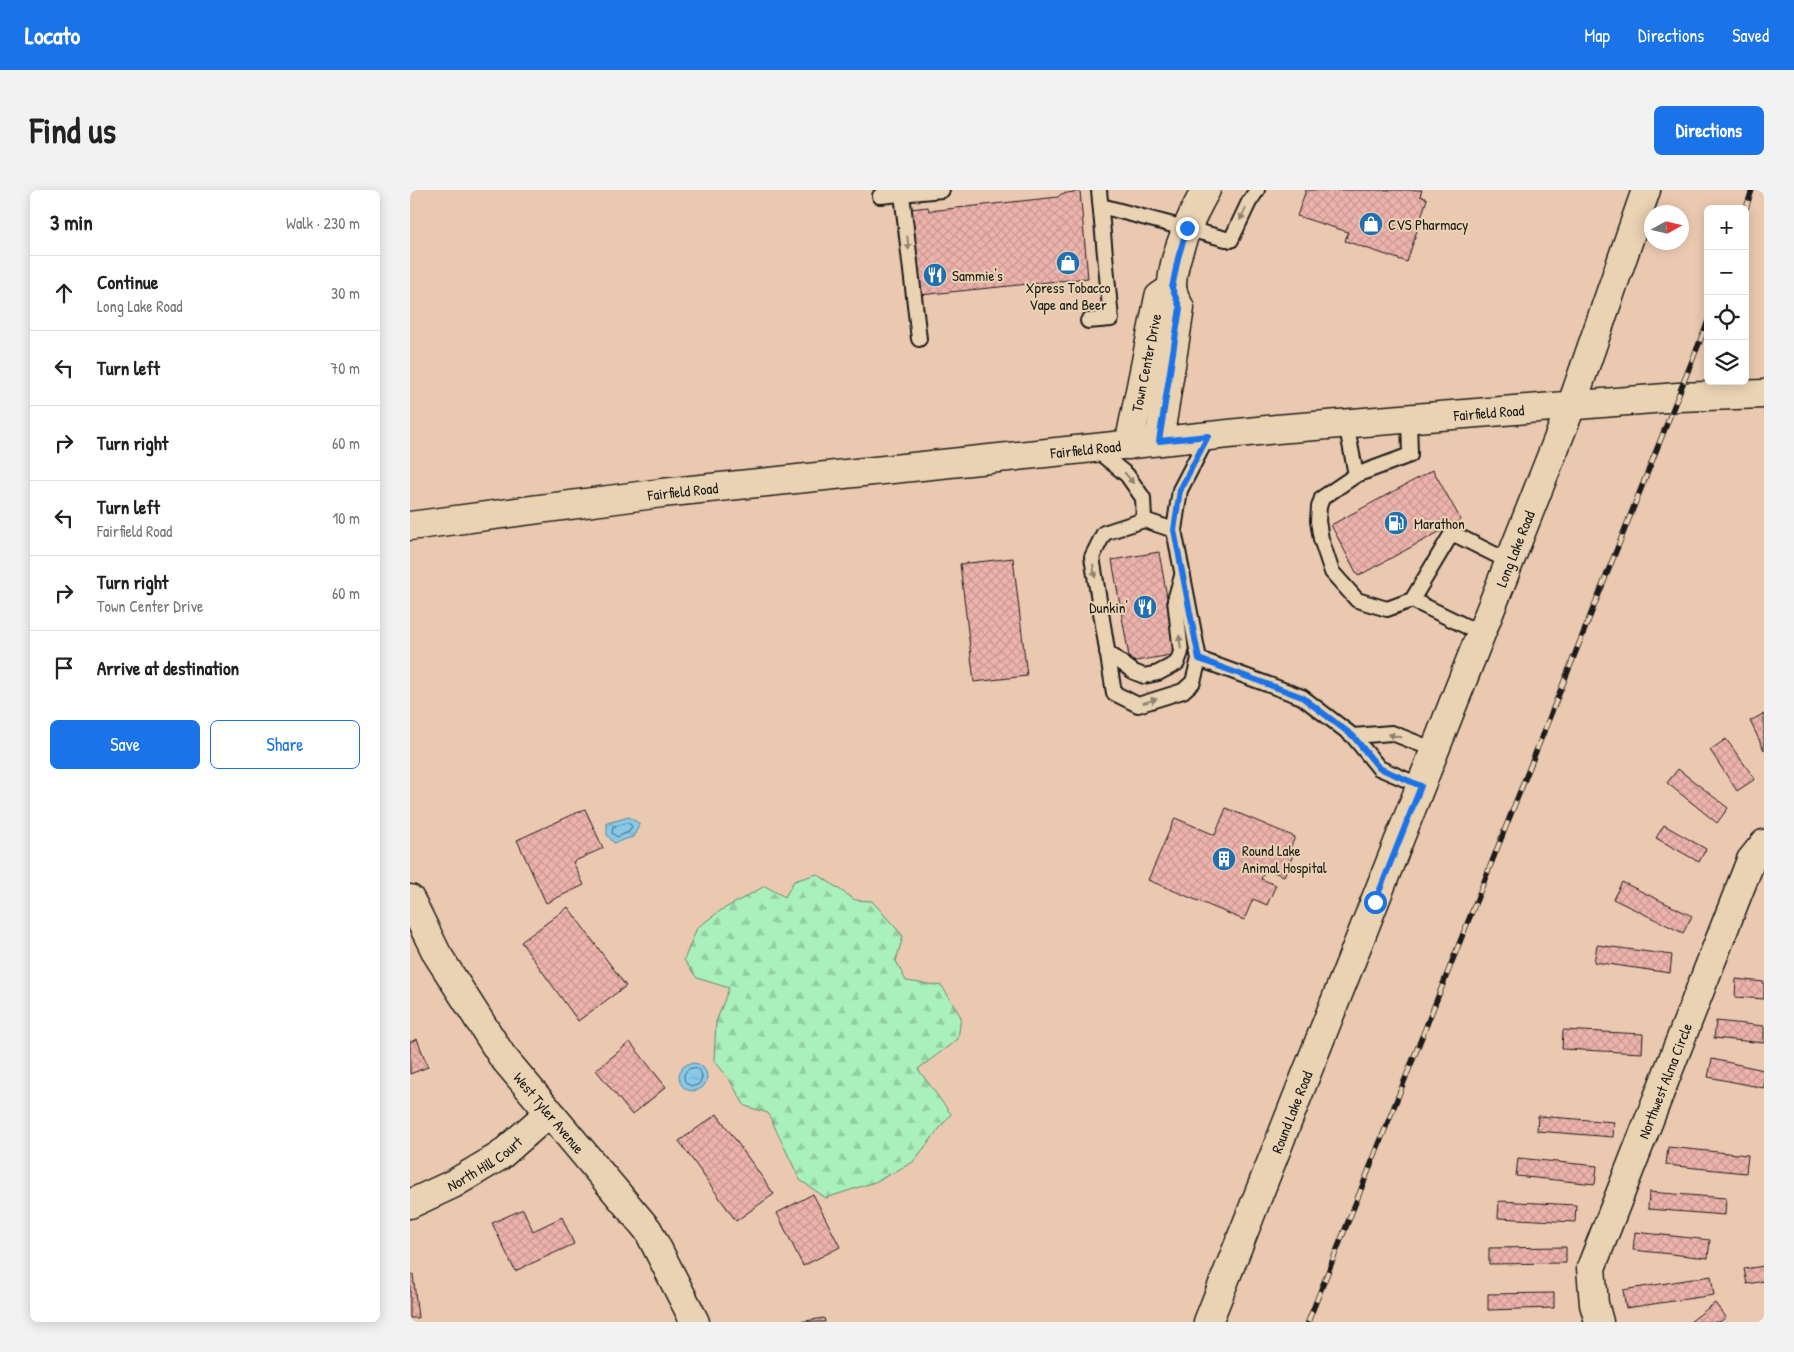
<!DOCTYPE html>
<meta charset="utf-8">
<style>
:root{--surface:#fff;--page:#f2f2f2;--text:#222;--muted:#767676;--line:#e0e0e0;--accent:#1a73e8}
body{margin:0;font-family:"Patrick Hand",sans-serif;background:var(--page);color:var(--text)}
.controls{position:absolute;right:15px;top:15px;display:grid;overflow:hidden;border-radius:8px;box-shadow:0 2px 12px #0003}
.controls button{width:45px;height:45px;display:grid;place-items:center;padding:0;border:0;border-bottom:1px solid var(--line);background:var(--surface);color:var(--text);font:25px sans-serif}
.compass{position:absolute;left:1234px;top:15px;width:45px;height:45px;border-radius:50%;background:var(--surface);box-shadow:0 2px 12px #0003;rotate:82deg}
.stop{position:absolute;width:15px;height:15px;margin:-11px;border:4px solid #1a73e8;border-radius:50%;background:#fff}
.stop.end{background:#1a73e8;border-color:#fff;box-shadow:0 1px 5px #0008}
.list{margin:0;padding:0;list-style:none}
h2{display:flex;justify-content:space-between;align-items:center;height:65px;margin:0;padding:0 20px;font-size:21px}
h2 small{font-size:16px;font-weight:400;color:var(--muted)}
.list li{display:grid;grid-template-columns:32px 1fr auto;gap:15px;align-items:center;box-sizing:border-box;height:75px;padding:0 20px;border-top:1px solid var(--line)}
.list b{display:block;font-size:19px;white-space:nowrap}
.list p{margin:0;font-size:16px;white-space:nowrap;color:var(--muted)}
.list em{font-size:16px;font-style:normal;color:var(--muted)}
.actions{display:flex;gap:10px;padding:15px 20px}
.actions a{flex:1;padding:11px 0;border:1px solid var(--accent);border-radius:8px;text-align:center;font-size:18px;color:var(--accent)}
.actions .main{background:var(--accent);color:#fff}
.icon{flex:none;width:28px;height:28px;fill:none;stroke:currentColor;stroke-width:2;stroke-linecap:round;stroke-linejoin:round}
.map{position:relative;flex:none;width:1354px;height:1132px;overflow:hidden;border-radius:8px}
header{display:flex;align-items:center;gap:30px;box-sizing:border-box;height:70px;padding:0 25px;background:var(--accent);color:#fff}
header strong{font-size:24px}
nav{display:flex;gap:28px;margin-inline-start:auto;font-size:18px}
.intro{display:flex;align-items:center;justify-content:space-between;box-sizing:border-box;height:120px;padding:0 30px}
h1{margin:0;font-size:35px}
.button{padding:12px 22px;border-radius:8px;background:var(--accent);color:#fff;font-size:18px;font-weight:700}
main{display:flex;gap:30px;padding:0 30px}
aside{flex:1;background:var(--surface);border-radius:8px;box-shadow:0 2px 12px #0003}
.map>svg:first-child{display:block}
.forest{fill:url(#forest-firs);stroke:#62866c}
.water{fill:url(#water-ripples);stroke:#5d8396}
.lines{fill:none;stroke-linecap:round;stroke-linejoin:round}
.shore{stroke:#47616e;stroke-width:1}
.building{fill:url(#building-cross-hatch);stroke:#1c1c1c}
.lane-casing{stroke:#1c1c1c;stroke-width:18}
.street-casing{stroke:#1c1c1c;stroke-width:31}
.secondary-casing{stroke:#1c1c1c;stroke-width:31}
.lane{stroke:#ead3b3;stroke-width:14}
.street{stroke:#ead3b3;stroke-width:28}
.secondary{stroke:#ead3b3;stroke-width:28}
.rail-casing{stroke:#1c1c1c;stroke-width:5.5}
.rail{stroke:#ead3b3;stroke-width:4;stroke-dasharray:11;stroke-linecap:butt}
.oneway{fill:#8d816f}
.route{stroke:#1a73e8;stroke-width:6}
.labels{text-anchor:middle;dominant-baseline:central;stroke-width:4;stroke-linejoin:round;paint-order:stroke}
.poi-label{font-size:15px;fill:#1c1c1c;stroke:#ead3b3;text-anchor:start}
.street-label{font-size:15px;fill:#1c1c1c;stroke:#ead3b3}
</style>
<header>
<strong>Locato</strong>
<nav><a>Map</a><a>Directions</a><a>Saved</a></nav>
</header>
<div class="intro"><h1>Find us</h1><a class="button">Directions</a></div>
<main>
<aside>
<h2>3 min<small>Walk · 230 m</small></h2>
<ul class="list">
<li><svg class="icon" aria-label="ahead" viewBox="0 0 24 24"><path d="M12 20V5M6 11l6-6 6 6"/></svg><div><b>Continue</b><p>Long Lake Road</p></div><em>30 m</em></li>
<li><svg class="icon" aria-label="left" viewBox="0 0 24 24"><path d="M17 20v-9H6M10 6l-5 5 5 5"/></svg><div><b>Turn left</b></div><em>70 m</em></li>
<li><svg class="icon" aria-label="right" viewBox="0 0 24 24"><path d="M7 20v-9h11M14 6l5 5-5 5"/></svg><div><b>Turn right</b></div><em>60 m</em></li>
<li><svg class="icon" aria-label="left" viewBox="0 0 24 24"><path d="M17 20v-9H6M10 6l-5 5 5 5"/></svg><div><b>Turn left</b><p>Fairfield Road</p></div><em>10 m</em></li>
<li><svg class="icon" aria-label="right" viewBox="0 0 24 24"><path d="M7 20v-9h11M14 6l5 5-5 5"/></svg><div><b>Turn right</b><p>Town Center Drive</p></div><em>60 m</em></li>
<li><svg class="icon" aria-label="arrive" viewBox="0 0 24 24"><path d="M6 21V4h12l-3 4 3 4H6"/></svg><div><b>Arrive at destination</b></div></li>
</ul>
<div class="actions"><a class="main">Save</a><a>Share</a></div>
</aside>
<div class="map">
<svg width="1354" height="1132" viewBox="0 0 1354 1132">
<defs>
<pattern id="forest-firs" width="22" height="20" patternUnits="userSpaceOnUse" patternTransform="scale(1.25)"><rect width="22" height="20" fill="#a9f0bc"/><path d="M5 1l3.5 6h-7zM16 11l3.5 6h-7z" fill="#91cda1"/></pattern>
<pattern id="water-ripples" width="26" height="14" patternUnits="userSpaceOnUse" patternTransform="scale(1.25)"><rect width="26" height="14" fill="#88c8e8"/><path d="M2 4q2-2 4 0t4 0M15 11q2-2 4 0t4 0" fill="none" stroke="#75abc6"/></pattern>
<pattern id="building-cross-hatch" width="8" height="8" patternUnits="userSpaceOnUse" patternTransform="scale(1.25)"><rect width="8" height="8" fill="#edb2ac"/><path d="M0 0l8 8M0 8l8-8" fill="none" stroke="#cb9893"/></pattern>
</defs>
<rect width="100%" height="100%" fill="#ebc9b1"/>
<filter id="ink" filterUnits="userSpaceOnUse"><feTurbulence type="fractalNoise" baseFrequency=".02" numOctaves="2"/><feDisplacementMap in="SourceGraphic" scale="10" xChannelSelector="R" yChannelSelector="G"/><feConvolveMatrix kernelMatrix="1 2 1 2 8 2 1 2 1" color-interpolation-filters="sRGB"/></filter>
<g filter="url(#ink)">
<!-- forest -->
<path class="forest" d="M407 684 445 710 462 711 493 746 486 771 496 791 532 796 551 827 548 849 508 879 541 924 503 972 465 992 416 1008 390 990 358 923 335 916 319 889 304 870 306 832 319 798 287 788 274 770 287 738 310 721 355 696 375 707 384 691Z"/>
<!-- water -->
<g class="water">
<path d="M219 627 230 634 223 647 204 653 197 645V633Z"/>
<circle cx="283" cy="887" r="14"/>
</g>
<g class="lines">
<!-- shore -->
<g class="shore">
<path d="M218 633 222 636 219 642 207 647 202 643 203 637Z"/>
<circle cx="283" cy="887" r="9"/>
</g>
</g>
<!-- building -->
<g class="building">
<path d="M896 0H1012L1010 6 1017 9 997 72 935 51 938 42 887 26Z"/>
<path d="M670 1 678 88 510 105 500 19 518 17 519 21 648 7 651 4Z"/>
<path d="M1023 280 1051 330 948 386 921 335Z"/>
<path d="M749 362 767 464 720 472 702 370Z"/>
<path d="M603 368 617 486 564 492 550 374Z"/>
<path d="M1353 524 1354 526V560L1340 531Z"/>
<path d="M1316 549 1345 589 1327 601 1300 560Z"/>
<path d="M1268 579 1318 618 1307 633 1257 593Z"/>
<path d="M816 618 885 647 879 661 884 663 874 686 848 676 847 679 854 682 851 689 866 695 857 715 843 709 834 730 738 690 765 628 805 645Z"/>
<path d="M175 619 193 658 163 672 174 695 136 713 107 650Z"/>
<path d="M1254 635 1296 659 1289 672 1246 648Z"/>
<path d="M1212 692 1282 726 1273 743 1203 709Z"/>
<path d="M158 717 216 796 168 831 111 752Z"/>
<path d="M1187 755 1262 765 1260 783 1184 772Z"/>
<path d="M1326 789 1354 792V809L1325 807Z"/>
<path d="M1306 831 1354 836V853L1304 848Z"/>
<path d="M1153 840 1233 844 1232 863 1152 859Z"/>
<path d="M7 849 18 877 0 884V852Z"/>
<path d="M220 852 256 897 222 925 186 880Z"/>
<path d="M1302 869 1354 880V898L1298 887Z"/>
<path d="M307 924 364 1004 326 1031 269 951Z"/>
<path d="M1128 926 1204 932 1203 947 1127 941Z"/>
<path d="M1258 957 1338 965 1336 983 1256 975Z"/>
<path d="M1108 968 1187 976 1185 994 1106 986Z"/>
<path d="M1239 1002 1316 1008 1315 1025 1238 1019Z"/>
<path d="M403 1004 430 1057 393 1076 367 1023Z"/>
<path d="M1089 1011 1166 1015 1165 1032 1088 1028Z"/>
<path d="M113 1019 123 1041 152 1027 164 1054 105 1081 82 1033Z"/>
<path d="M1225 1042 1300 1050 1298 1068 1223 1060Z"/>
<path d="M1156 1057V1073L1079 1074V1058Z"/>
<path d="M1354 1076V1091L1337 1094 1334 1079Z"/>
<path d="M3 1084 8 1128H0V1085Z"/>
<path d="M1301 1086 1304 1105 1216 1118 1213 1100Z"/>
<path d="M1144 1103V1118L1078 1120V1104Z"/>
<path d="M1305 1113 1316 1127 1310 1132H1280Z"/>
<path d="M414 1128 415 1132H389Z"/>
</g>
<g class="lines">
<!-- lane casing -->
<g class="lane-casing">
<g id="lane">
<path d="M492 4 509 149"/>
<path d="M470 6 532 0"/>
<path d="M691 16 816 49"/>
<path d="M821 50 839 12 847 0"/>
<path d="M678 131 701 129 689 0"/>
<path d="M936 233 946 285 912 308 909 317 908 331 911 349 922 382 947 410 977 419 1002 410 1042 343 1100 372"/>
<path d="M685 259 717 285 733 308 734 330"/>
<path d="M946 285 1000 265 999 228"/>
<path d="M764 340 734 330 694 343 682 367 704 503 728 515 773 501 783 492 789 469 764 340 770 300 798 246"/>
<path d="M1002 410 1072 444"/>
<path d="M697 462 724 482 734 486 748 483 767 473 771 462 765 410 772 386"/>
<path d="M789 469 892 507 943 546 969 578 1011 596"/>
<path d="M943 546 982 543 1025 560"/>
</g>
</g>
<!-- street casing -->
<g class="street-casing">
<g id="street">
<path d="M749 251 770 118C767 112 762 103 762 96 762 68 782 24 796 0"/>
<path id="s1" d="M719 255 749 107 762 98"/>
<path id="s2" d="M0 709 27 764 92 866 238 1040 285 1132"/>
<path id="s3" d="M0 1014 43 994 90 966 140 922"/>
<path id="s4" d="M1189 1132 1184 1114 1181 1078 1341 670 1354 654"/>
</g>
</g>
<!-- secondary casing -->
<g class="secondary-casing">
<g id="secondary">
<path id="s5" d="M0 336 252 303 867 239 1268 207 1354 204"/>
<path id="s6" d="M798 1132 1162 214 1236 0"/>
</g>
</g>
<!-- lane -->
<use href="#lane" class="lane"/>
<!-- street -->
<use href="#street" class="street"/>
<!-- secondary -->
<use href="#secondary" class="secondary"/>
<!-- rail casing -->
<g class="rail-casing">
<g id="rail">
<path d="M1335 21 1342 0"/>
<path d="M898 1132 1298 131"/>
</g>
</g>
<!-- rail -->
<use href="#rail" class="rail"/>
</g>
<!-- one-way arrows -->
<defs><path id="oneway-solid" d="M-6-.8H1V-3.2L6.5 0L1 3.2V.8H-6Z" transform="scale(1.25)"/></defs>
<g class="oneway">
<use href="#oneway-solid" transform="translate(833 24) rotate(116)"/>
<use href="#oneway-solid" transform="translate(498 53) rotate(84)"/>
<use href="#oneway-solid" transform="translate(719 288) rotate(50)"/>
<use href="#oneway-solid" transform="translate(684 381) rotate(81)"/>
<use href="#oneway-solid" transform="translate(770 452) rotate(-97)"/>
<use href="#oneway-solid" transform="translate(740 511) rotate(-17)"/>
<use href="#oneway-solid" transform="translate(985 546) rotate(-166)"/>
</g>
</g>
<g class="lines" filter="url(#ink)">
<!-- route -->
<path class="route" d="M777 38 768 68 762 98 770 118 749 251 798 246 770 300 764 340 789 469 892 507 943 546 969 578 1011 596 965 712"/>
</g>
<!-- icons -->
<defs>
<g id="shop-disc" transform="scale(1.25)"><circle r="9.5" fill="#1f6fb2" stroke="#ead3b3"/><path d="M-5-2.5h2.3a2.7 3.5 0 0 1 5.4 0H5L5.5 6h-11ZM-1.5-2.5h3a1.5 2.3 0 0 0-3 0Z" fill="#fff"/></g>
<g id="restaurant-disc" transform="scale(1.25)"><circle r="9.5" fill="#1f6fb2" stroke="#ead3b3"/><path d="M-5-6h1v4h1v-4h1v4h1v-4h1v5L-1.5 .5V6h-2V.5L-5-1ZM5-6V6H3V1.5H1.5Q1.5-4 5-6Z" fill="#fff"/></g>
<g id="fuel-disc" transform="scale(1.25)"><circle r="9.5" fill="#1f6fb2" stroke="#ead3b3"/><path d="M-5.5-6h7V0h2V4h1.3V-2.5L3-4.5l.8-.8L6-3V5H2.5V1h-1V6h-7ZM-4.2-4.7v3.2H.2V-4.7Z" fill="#fff"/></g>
<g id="building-disc" transform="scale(1.25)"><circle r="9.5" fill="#1f6fb2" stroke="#ead3b3"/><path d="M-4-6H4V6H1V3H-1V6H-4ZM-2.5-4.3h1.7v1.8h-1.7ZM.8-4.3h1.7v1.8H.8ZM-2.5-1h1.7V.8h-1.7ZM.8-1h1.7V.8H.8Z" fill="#fff"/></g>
</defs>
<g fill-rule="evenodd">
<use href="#shop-disc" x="961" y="34"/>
<use href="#shop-disc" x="658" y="73"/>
<use href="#restaurant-disc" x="525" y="85"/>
<use href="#fuel-disc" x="986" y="333"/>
<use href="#restaurant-disc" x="735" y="417"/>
<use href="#building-disc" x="814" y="669"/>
</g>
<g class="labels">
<!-- poi labels -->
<g class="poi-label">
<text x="978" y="34">CVS Pharmacy</text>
<text x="542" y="85">Sammie's</text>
<text x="658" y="97" text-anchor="middle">Xpress Tobacco<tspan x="658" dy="17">Vape and Beer</tspan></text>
<text x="1004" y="333">Marathon</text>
<text x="718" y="417" text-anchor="end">Dunkin'</text>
<text x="832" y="660">Round Lake<tspan x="832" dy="17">Animal Hospital</tspan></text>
</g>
<!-- street labels -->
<g class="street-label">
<text stroke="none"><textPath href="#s1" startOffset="84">Town Center Drive</textPath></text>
<text stroke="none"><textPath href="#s5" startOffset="1085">Fairfield Road</textPath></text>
<text stroke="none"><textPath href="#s5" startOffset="680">Fairfield Road</textPath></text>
<text stroke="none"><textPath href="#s5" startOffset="275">Fairfield Road</textPath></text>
<text stroke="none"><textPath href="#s6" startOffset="832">Long Lake Road</textPath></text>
<text stroke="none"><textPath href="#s4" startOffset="256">Northwest Alma Circle</textPath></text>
<text stroke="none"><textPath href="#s2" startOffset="256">West Tyler Avenue</textPath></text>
<text stroke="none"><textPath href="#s6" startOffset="226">Round Lake Road</textPath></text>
<text stroke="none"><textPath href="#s3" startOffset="85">North Hill Court</textPath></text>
</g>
</g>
</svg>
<div class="controls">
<button>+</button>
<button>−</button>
<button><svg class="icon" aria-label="locate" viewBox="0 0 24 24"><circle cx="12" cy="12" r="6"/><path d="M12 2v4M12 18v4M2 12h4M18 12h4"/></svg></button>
<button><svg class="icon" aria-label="layers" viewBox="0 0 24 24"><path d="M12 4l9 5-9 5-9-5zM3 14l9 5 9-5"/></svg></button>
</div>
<svg class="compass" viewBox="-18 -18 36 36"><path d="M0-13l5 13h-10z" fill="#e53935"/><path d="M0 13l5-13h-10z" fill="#767676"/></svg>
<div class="stop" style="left:965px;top:712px"></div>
<div class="stop end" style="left:777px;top:38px"></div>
</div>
</main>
